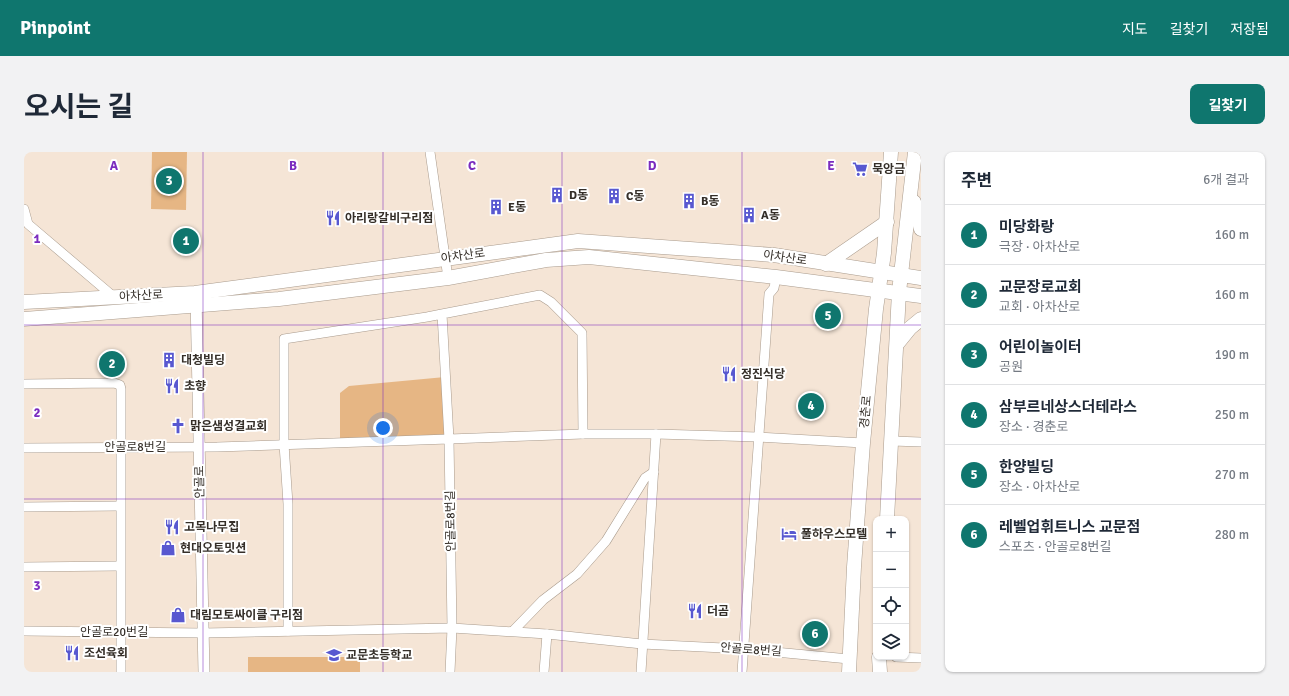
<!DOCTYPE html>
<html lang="ko">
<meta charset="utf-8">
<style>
:root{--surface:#fff;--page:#f2f2f3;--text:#1f2937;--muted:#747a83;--line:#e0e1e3;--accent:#0f766e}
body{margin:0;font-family:Signika,"Noto Sans KR",sans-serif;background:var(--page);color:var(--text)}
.controls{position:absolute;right:12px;bottom:12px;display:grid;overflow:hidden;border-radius:8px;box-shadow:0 1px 3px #0004}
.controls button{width:36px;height:36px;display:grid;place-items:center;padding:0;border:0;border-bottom:1px solid var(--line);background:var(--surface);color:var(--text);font:20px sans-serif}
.you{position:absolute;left:359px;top:276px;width:14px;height:14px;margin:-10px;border:3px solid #fff;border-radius:50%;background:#1a73e8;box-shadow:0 0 0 6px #1a73e833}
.badge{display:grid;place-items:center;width:26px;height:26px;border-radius:50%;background:var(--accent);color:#fff;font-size:13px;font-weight:700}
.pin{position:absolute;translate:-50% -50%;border:2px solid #fff;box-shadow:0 1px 4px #0006}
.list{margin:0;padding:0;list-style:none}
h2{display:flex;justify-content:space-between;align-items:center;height:52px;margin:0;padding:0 16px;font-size:17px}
h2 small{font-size:13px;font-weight:400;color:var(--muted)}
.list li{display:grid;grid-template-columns:26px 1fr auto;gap:12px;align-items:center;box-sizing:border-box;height:60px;padding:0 16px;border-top:1px solid var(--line)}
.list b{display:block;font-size:15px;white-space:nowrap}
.list p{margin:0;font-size:13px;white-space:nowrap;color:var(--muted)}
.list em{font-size:13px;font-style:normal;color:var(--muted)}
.icon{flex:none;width:22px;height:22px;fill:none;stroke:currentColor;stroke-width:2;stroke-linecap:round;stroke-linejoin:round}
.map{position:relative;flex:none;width:897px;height:520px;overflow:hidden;border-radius:8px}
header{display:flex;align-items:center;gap:24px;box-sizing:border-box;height:56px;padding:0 20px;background:var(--accent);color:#fff}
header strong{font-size:19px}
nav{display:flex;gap:22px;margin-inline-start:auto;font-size:14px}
.intro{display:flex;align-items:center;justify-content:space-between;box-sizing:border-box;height:96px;padding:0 24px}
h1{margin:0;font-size:28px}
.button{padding:10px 18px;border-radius:8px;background:var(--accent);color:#fff;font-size:14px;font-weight:700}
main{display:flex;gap:24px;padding:0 24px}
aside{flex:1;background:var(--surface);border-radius:8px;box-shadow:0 1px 3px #0004}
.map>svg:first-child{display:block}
.green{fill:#e6b684}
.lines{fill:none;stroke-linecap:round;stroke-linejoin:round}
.minor-casing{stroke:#a99b8d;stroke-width:10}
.tertiary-casing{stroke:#a99b8d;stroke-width:12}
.primary-casing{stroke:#a99b8d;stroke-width:15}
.minor{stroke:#fff;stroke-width:9}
.tertiary{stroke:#fff;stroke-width:11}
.primary{stroke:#fff;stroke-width:14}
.grid{fill:none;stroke:#7b2cbf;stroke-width:1;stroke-opacity:0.55}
.labels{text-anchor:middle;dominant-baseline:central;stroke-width:4;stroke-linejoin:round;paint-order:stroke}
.poi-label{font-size:12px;font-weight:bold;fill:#352f29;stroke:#fff;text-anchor:start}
.street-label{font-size:12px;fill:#352f29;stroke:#fff}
.grid-label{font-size:13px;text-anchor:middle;font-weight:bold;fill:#7b2cbf;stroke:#fff;stroke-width:4;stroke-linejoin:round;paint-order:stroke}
</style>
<header>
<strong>Pinpoint</strong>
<nav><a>지도</a><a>길찾기</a><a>저장됨</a></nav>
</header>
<div class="intro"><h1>오시는 길</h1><a class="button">길찾기</a></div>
<main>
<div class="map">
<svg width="897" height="520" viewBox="0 0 897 520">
<rect width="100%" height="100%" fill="#f5e5d6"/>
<!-- green -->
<g class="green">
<path d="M128 0H163L162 58 127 57Z"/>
<path d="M421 225 425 287 316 291V241L325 234Z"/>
<rect x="224" y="505" width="112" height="15"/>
</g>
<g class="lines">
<!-- minor casing -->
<g class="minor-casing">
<g id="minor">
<path d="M406 0 424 126"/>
<path d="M0 57 4 72 90 145"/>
<path d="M0 232 90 231 96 233 97 237V520"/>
<path d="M559 282H632L734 285 839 291"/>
<path d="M868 289 897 290"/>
<path d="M0 296 193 295 425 287 428 476 523 482 618 492 720 497 825 507"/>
<path d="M0 355 96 354"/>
<path d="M0 415 96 414"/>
<path d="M0 479 179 481 428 476 426 520"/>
<path d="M264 479V352L260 292V187L403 165 418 162 516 143 527 150 558 181 559 282 425 287 418 162"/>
<path d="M489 479 519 448 553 422 582 389 621 326 630 320"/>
<path d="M872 505 897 506"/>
<path d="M520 520 523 482"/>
<path d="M617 520 632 282"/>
<path d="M718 520 745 142 750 136 752 125"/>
</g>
</g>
<!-- tertiary casing -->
<g class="tertiary-casing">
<path id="tertiary" d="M172 145 180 520"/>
</g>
<!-- primary casing -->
<g class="primary-casing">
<g id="primary">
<path d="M890 50 897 77"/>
<path d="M802 112 863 70"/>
<path d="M0 150 171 141 554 89 750 103 897 126"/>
<path d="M0 167 255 147 424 126 522 108 565 105 752 125 897 144"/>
<path d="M873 192 886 176 897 167"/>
<path d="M863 367 875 140 891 0"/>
<path d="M855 505 856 520"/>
<path d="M825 520 830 415 839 291 852 157 860 101 867 0"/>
</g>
</g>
<!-- minor -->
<use href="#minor" class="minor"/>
<!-- tertiary -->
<use href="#tertiary" class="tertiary"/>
<!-- primary -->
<use href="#primary" class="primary"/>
</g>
<!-- grid -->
<path class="grid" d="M179 0V520M359 0V520M538 0V520M718 0V520M0 173H897M0 347H897"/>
<!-- icons -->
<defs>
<g id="supermarket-bare" transform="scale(1.2)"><path d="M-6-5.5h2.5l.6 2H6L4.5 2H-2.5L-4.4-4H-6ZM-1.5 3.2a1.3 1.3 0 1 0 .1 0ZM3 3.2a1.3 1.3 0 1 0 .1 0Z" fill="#5858d0" stroke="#fff" stroke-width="2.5" paint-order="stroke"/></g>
<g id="building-bare" transform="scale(1.2)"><path d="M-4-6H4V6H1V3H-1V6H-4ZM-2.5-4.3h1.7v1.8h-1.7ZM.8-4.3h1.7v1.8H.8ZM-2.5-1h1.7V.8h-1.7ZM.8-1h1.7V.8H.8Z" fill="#5858d0" stroke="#fff" stroke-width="2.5" paint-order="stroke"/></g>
<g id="restaurant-bare" transform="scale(1.2)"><path d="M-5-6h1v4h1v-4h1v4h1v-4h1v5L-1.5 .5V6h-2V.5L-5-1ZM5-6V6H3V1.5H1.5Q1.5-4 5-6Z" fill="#5858d0" stroke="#fff" stroke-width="2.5" paint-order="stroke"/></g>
<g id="church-bare" transform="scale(1.2)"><path d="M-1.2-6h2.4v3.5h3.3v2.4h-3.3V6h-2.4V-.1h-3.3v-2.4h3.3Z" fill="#5858d0" stroke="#fff" stroke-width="2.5" paint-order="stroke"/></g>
<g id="hotel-bare" transform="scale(1.2)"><path d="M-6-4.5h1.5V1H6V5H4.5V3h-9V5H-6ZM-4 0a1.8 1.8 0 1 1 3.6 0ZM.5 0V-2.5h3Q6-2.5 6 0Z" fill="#5858d0" stroke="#fff" stroke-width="2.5" paint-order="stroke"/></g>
<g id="shop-bare" transform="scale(1.2)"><path d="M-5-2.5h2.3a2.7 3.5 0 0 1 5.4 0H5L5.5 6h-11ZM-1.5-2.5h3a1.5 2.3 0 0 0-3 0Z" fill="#5858d0" stroke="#fff" stroke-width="2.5" paint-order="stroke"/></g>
<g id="school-bare" transform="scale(1.2)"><path d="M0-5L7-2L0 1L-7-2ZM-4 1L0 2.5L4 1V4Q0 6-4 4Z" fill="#5858d0" stroke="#fff" stroke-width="2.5" paint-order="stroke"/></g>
</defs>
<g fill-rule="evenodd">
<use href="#supermarket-bare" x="836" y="17"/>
<use href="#building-bare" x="533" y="43"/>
<use href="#building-bare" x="590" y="44"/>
<use href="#building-bare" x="665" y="49"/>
<use href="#building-bare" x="472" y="55"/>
<use href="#building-bare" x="725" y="63"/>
<use href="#restaurant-bare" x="309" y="66"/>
<use href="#building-bare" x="145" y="208"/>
<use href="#restaurant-bare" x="705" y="222"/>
<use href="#restaurant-bare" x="148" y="234"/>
<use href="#church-bare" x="154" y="274"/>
<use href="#restaurant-bare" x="148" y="375"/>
<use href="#hotel-bare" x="765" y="382"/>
<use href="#shop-bare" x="144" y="396"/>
<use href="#restaurant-bare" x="671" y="459"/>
<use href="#shop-bare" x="154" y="463"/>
<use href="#restaurant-bare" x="48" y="501"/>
<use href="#school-bare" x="310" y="503"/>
</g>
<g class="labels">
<!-- poi labels -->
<g class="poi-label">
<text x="848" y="17">묵앙금</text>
<text x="545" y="43">D동</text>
<text x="602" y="44">C동</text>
<text x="677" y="49">B동</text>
<text x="484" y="55">E동</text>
<text x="737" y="63">A동</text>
<text x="321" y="66">아리랑갈비구리점</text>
<text x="157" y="208">대청빌딩</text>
<text x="717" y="222">정진식당</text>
<text x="160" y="234">초향</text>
<text x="166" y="274">맑은샘성결교회</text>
<text x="160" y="375">고목나무집</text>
<text x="777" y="382">풀하우스모텔</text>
<text x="156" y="396">현대오토밋션</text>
<text x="683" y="459">더곰</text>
<text x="166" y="463">대림모토싸이클 구리점</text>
<text x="60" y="501">조선육회</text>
<text x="322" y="503">교문초등학교</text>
</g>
<!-- street labels -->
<g class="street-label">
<text transform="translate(439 104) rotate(-8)">아차산로</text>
<text transform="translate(761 106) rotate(8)">아차산로</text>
<text transform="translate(117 144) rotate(-3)">아차산로</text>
<text transform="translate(842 260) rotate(-85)">경춘로</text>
<text x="111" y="295">안골로8번길</text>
<text transform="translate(176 330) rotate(-91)">안골로</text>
<text transform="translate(427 369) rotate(-91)">안골로8번길</text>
<text x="90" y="480">안골로20번길</text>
<text transform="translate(727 498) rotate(4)">안골로8번길</text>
</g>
</g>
<g class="grid-label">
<text x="90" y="18">A</text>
<text x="269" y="18">B</text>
<text x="448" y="18">C</text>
<text x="628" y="18">D</text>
<text x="807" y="18">E</text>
<text x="13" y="91">1</text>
<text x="13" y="265">2</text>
<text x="13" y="438">3</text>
</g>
</svg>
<div class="controls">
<button>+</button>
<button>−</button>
<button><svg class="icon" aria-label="locate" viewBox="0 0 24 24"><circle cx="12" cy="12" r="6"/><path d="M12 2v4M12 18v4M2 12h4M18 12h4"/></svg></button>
<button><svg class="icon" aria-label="layers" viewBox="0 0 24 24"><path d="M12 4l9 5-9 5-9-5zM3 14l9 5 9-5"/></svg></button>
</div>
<div class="you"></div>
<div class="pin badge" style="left:162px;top:89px">1</div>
<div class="pin badge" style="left:88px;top:212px">2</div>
<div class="pin badge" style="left:145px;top:29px">3</div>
<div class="pin badge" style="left:787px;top:254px">4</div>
<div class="pin badge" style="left:804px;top:164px">5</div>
<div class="pin badge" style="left:791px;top:482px">6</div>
</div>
<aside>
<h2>주변<small>6개 결과</small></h2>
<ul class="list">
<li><span class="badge">1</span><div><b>미당화랑</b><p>극장 · 아차산로</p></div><em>160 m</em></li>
<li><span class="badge">2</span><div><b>교문장로교회</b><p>교회 · 아차산로</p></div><em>160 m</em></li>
<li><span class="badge">3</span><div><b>어린이놀이터</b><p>공원</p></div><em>190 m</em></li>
<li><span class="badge">4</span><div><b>삼부르네상스더테라스</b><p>장소 · 경춘로</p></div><em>250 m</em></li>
<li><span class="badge">5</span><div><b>한양빌딩</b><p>장소 · 아차산로</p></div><em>270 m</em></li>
<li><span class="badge">6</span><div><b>레벨업휘트니스 교문점</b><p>스포츠 · 안골로8번길</p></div><em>280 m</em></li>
</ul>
</aside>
</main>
